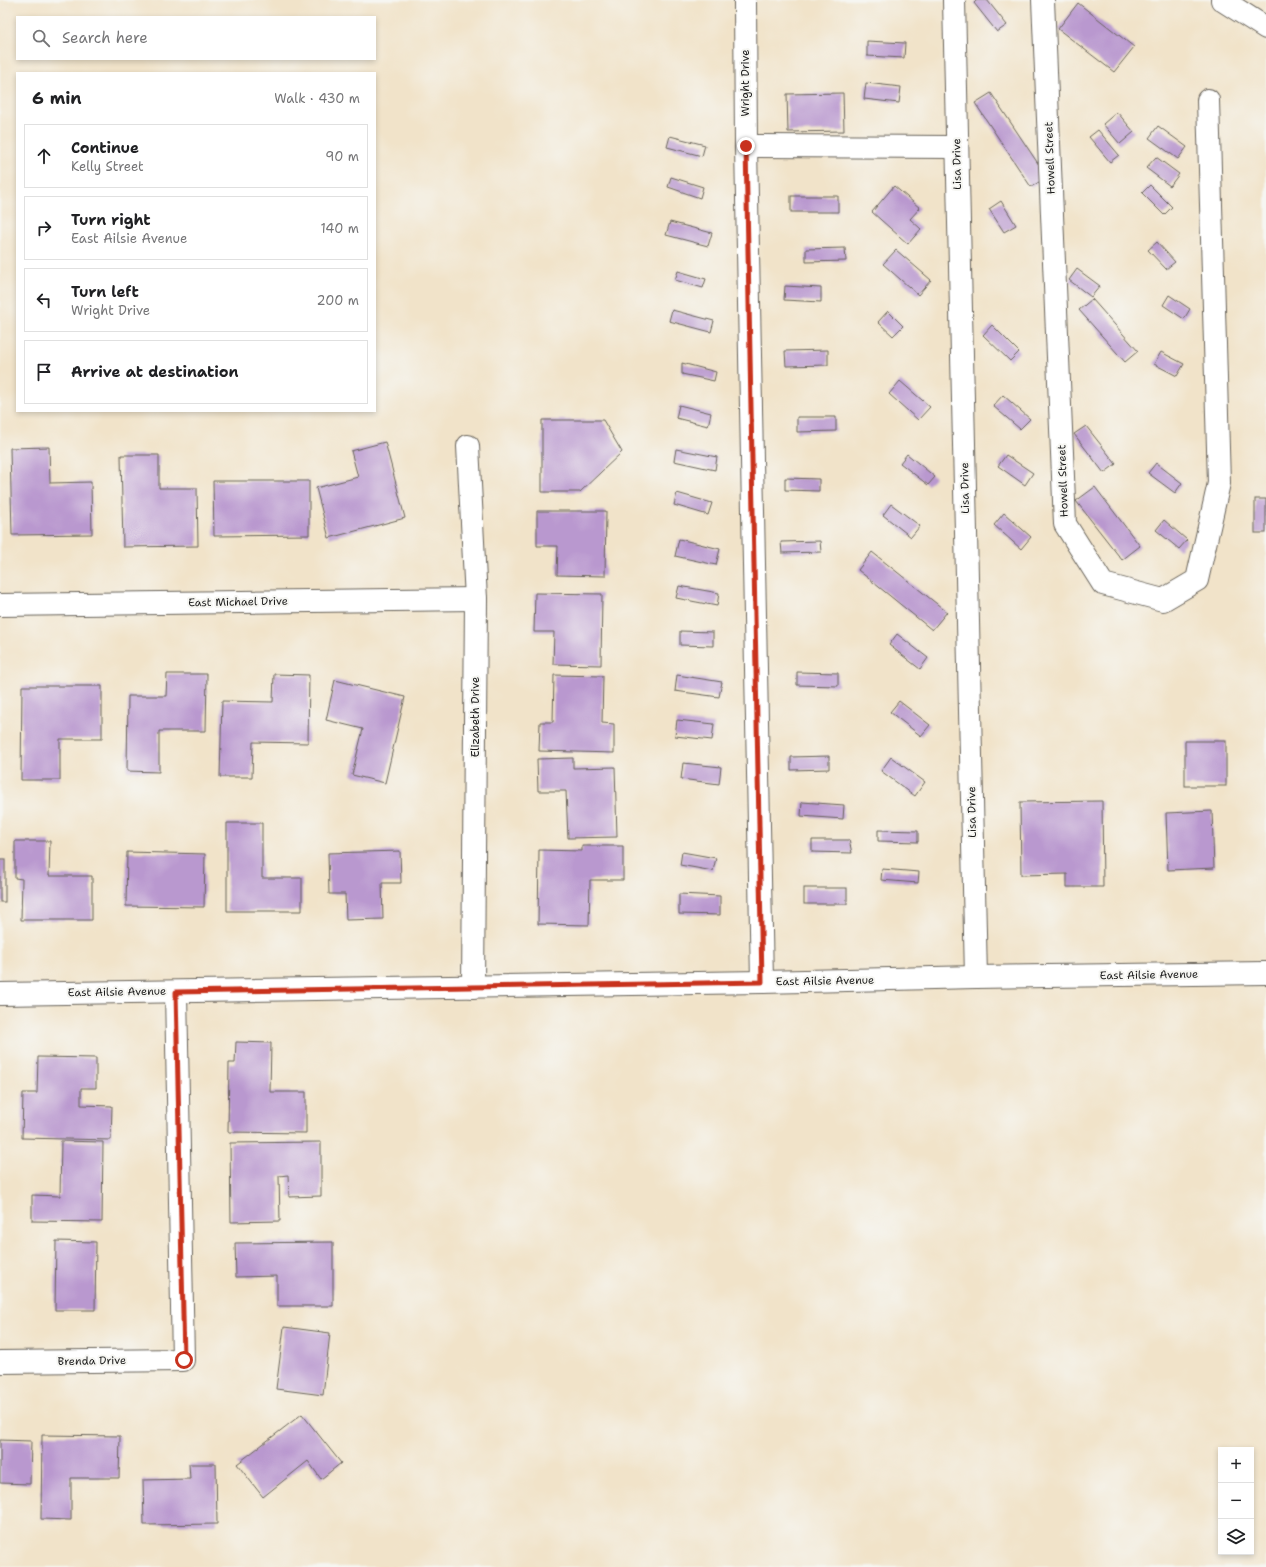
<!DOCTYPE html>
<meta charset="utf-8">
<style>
:root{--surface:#fff;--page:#f6f6f6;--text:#202124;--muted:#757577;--line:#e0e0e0}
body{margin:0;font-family:"Shantell Sans",sans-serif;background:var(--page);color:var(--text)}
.controls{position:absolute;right:12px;bottom:12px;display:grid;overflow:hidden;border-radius:0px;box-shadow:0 2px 6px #0003}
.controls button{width:36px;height:36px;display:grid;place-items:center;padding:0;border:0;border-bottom:1px solid var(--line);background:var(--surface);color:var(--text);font:20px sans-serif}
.stop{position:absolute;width:12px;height:12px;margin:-9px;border:3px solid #c8321e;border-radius:50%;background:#fff}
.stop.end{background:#c8321e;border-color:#fff;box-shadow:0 1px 4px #0008}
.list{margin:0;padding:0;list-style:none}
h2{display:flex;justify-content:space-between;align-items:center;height:52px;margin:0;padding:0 16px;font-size:17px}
h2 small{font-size:13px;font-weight:400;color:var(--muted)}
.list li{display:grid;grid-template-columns:26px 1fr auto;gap:12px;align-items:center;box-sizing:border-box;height:64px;margin:0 8px 8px;padding:0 8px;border:1px solid var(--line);border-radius:0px}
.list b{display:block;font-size:15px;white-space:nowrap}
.list p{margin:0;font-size:13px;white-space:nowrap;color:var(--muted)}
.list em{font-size:13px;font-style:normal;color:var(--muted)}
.icon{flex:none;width:22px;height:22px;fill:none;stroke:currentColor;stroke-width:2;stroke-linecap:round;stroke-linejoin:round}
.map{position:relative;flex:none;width:1266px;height:1567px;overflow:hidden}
.search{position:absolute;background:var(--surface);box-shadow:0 2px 6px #0003;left:16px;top:16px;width:360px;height:44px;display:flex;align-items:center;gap:10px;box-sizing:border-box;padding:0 14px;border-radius:0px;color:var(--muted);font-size:15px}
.panel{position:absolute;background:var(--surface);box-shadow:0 2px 6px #0003;left:16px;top:72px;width:360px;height:340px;border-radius:0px}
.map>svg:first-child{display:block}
.building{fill:#b998cf}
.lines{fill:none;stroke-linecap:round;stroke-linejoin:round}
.street-casing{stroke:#676259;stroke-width:24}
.secondary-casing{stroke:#676259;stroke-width:24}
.street{stroke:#fff;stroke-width:22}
.secondary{stroke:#fff;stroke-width:22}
.route{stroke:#c8321e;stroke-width:5}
.labels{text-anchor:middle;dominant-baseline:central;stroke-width:4;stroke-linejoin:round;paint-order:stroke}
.street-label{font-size:11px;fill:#1c1c1c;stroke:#f6f6f2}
</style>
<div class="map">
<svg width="1266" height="1567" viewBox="0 0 1266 1567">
<rect width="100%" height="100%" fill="#f6f6f2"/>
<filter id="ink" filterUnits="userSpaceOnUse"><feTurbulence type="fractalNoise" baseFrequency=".025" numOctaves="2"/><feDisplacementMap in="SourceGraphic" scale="8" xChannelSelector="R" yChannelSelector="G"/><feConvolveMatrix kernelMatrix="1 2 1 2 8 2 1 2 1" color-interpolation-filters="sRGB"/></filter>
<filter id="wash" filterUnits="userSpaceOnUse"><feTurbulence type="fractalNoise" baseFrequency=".012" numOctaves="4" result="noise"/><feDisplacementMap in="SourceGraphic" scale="16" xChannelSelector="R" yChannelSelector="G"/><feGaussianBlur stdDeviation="0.9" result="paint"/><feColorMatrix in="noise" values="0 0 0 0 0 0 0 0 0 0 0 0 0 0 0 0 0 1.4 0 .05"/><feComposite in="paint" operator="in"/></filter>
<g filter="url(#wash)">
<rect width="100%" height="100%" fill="#f1e3c9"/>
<g id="blocks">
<!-- building -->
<g class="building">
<path d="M977 0H987L1007 25 997 32 974 3Z"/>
<path d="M1078 3 1134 47 1114 72 1058 29Z"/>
<path d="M867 41 905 43 904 58 867 56Z"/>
<path d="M866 83 901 87 899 103 864 99Z"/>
<path d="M843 93 844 131 788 132 787 94Z"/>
<path d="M991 93 1047 177 1031 187 975 103Z"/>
<path d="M1117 112 1134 132 1120 144 1103 124Z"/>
<path d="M1158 126 1187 147 1178 159 1149 138Z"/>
<path d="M1098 130 1119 155 1110 162 1089 137Z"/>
<path d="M670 136 705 145 702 156 667 147Z"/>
<path d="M1156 157 1179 174 1170 186 1146 168Z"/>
<path d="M671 177 703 187 700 198 668 187Z"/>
<path d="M1150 185 1172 207 1164 215 1142 193Z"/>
<path d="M894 186 920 208 910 219 921 229 908 244 872 212Z"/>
<rect x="791" y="196" width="47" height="16"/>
<path d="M1001 201 1016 225 1004 232 989 209Z"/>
<path d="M670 222 712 233 708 246 666 235Z"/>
<path d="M1157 242 1175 262 1166 269 1148 250Z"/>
<path d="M845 248 846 261 806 262V249Z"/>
<path d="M896 250 931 280 918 295 883 264Z"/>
<path d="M1077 269 1100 286 1091 297 1069 280Z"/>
<path d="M678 271 706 279 703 288 675 280Z"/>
<path d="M785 286 821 288V302L784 300Z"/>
<path d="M1169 295 1190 309 1184 319 1163 305Z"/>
<path d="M1092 299 1138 351 1125 362 1079 310Z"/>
<path d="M672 310 714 321 711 332 669 321Z"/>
<path d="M888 311 903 326 893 336 878 322Z"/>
<path d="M992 325 1019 352 1010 361 983 335Z"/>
<path d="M828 350V365L786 366 785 351Z"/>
<path d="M1161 352 1184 364 1177 376 1154 364Z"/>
<path d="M682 363 716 372 714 381 682 374Z"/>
<path d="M900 381 930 407 918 420 889 394Z"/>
<path d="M1003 395 1030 419 1020 429 993 406Z"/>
<path d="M679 405 711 413 708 426 676 418Z"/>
<path d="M797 417H836V431L797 432Z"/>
<path d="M542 420H603L622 452 580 492H542Z"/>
<path d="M1086 426 1116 464 1104 473 1074 434Z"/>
<path d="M385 442 405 518 329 538 316 488 358 477 351 451Z"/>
<path d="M49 447 50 483 91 482 92 534 12 535 10 448Z"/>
<path d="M676 449 717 457 715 470 674 461Z"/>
<path d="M907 454 935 477 928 485 900 463Z"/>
<path d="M121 455H159V488H197L198 546 123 547Z"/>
<path d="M1006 455 1033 473 1025 485 998 466Z"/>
<path d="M1156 463 1182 483 1175 493 1148 473Z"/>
<path d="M785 478 819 479V491L785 490Z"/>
<path d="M213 481H309V535L214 536Z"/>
<path d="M1095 487 1140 546 1122 560 1076 501Z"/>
<path d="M677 493 712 503 708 515 674 505Z"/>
<rect x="1255" y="499" width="11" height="34"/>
<path d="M891 504 920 526 911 537 883 515Z"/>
<path d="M537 511H606L605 576 557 575 558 546H537Z"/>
<path d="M1004 513 1031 537 1021 549 994 525Z"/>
<path d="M1164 520 1187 540 1179 549 1156 530Z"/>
<path d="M679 539 720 549 716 565 675 556Z"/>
<path d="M820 541 821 552 782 553 781 542Z"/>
<path d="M872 552 947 612 932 630 858 570Z"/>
<path d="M679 586 719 593 717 606 676 598Z"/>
<path d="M535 593 602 594 601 665 553 664 554 632H534Z"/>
<path d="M680 631 713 632V646L680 645Z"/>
<path d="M897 634 928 658 920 669 889 645Z"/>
<path d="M797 672 838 673V686L797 685Z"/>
<path d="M167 674H207L206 731H159V772L127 771 128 696H166Z"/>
<path d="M274 674 309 675 308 743 253 742 252 777H220L222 701 273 702Z"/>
<path d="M554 675 603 676 602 723 614 724V753L539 751 540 722H553Z"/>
<path d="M677 675 722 682 719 697 675 691Z"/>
<path d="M335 680 405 697 385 783 352 775 363 729 326 720Z"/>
<path d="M22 686H102V739H60V780H21Z"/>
<path d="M899 701 930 725 921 736 890 712Z"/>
<path d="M677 720 714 724 712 740 675 736Z"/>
<rect x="1185" y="741" width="41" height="45"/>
<path d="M829 756V769L791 770V757Z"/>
<path d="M891 757 925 782 915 796 881 771Z"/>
<path d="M573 758V768L615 767 617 837 568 838 566 791H538L537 759Z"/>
<path d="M683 763 721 767 719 784 681 779Z"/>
<path d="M1102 801 1103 887H1067V874L1021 875 1020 802Z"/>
<path d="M802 802 844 805 843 819 801 816Z"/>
<path d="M1212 811 1214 868 1168 870 1166 813Z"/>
<path d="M227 823H262V878H302V911H227Z"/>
<path d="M878 830 918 831V842L878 841Z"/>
<path d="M812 840H849L852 853 812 852Z"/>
<path d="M15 841H50L49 876H92V920H21L22 879 15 878Z"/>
<path d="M582 846H623V880H590L589 925 538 924 539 850 582 851Z"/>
<path d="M400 851 401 883H382L383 919 346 920 345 894H329L328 853Z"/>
<path d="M127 852 205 854 204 907 126 906Z"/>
<path d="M682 852 716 858 713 871 680 865Z"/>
<rect x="0" y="860" width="5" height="42"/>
<path d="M882 869 919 872 918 883 881 880Z"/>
<rect x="804" y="888" width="43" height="16"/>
<path d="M679 894 720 896V915L679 914Z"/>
<path d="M236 1042 271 1043 270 1092H306V1133L228 1132 229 1063H235Z"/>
<path d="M38 1057 96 1058V1088H81V1105L112 1106 111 1140 22 1138 23 1093H37Z"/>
<path d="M61 1141 103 1142 102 1222 32 1221V1195L60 1196Z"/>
<path d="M321 1142V1196L289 1197 288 1175 279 1176 280 1221 231 1222 230 1143Z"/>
<path d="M56 1241 96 1242 95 1310H55Z"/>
<path d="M333 1242V1306H277V1276L236 1277 235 1243Z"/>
<path d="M284 1327 330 1333 323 1395 276 1389Z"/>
<path d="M302 1414 341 1463 321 1479 308 1461 263 1497 237 1464Z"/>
<path d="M42 1435 120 1436 119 1478H71V1520L41 1519Z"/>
<path d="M0 1440 31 1441 30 1484 0 1483Z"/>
<path d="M189 1464H216L217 1524 144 1525 143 1480 190 1479Z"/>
</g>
</g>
</g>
<g filter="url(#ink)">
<use href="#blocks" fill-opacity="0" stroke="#676259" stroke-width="1"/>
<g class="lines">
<!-- street casing -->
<g class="street-casing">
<g id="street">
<path d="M745 0 746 146 762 982"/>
<path d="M954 0 976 977"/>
<path d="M1043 0 1065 524 1103 584 1163 600 1197 580 1219 483 1208 100"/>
<path d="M746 146 956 147"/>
<path d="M468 446 476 599 473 987"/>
<path d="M0 605 476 599"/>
<path d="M0 1362 183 1360 176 992"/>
</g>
</g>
<!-- secondary casing -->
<g class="secondary-casing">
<g id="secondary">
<path d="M1222 0 1266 28"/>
<path d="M0 994 762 982 976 977 1266 973"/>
</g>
</g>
<!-- street -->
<use href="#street" class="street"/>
<!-- secondary -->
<use href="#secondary" class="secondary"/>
</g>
</g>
<g class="lines" filter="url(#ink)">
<!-- route -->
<path class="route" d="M184 1360 176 992 762 982 746 146"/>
</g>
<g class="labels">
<!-- street labels -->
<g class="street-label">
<text transform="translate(745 83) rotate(-90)">Wright Drive</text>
<text transform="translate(1050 158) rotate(-92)">Howell Street</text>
<text transform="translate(957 164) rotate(-91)">Lisa Drive</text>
<text transform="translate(1063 481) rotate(-92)">Howell Street</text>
<text transform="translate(965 488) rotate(-91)">Lisa Drive</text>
<text transform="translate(238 602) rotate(-1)">East Michael Drive</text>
<text transform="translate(475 717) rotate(-90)">Elizabeth Drive</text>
<text transform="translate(972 812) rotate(-91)">Lisa Drive</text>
<text transform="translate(1149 975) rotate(-1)">East Ailsie Avenue</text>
<text transform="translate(825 981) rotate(-1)">East Ailsie Avenue</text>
<text transform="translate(117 992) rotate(-1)">East Ailsie Avenue</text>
<text transform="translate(92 1361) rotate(-1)">Brenda Drive</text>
</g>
</g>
</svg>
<div class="controls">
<button>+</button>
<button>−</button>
<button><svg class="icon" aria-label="layers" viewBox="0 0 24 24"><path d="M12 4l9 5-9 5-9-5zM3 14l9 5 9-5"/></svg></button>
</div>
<div class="stop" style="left:184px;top:1360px"></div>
<div class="stop end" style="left:746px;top:146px"></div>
<div class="search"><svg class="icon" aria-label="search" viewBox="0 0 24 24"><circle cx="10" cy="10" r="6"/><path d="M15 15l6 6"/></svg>Search here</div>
<section class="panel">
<h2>6 min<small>Walk · 430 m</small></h2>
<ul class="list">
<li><svg class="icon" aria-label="ahead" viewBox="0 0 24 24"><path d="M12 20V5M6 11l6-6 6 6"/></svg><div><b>Continue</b><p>Kelly Street</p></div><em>90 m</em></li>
<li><svg class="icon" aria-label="right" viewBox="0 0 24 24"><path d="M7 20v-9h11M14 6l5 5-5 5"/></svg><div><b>Turn right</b><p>East Ailsie Avenue</p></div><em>140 m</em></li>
<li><svg class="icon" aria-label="left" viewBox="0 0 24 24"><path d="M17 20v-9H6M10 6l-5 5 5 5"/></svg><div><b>Turn left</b><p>Wright Drive</p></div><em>200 m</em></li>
<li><svg class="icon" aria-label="arrive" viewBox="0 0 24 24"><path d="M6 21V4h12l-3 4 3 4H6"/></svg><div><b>Arrive at destination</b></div></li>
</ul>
</section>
</div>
